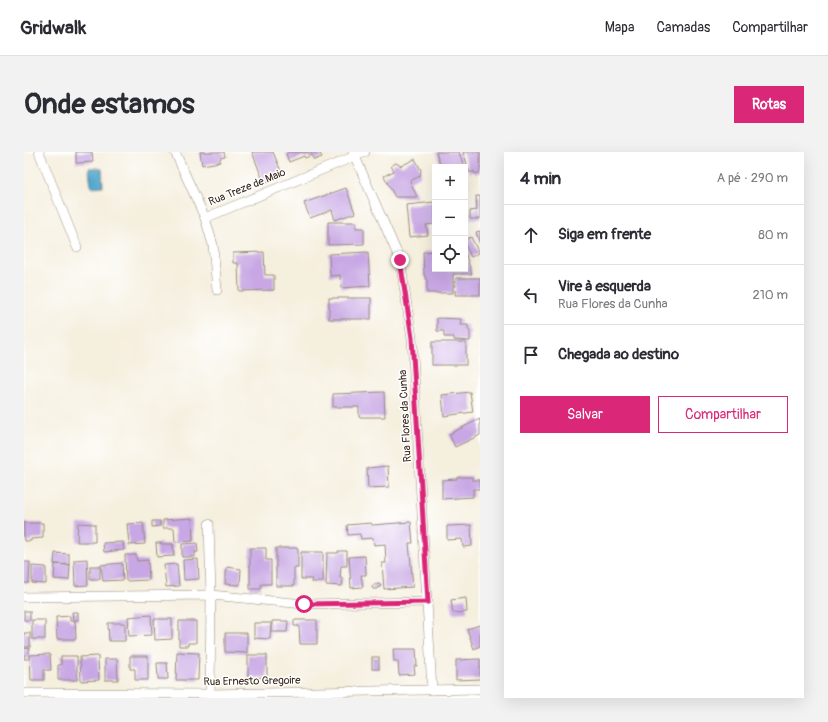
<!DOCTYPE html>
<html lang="pt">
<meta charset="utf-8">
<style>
:root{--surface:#fff;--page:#f2f2f3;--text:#2b2b33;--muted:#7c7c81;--line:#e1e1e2;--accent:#db2777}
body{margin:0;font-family:Pangolin,sans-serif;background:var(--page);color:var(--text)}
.controls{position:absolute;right:12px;top:12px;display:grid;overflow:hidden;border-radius:0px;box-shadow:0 4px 16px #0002}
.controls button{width:36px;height:36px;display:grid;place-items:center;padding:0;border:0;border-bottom:1px solid var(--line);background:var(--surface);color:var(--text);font:20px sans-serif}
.stop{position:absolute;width:12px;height:12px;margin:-9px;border:3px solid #db2777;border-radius:50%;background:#fff}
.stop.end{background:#db2777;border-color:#fff;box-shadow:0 1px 4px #0008}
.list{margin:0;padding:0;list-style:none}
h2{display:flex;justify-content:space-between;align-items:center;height:52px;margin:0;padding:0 16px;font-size:17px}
h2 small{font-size:13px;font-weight:400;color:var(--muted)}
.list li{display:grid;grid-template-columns:26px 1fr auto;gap:12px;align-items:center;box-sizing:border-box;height:60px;padding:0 16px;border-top:1px solid var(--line)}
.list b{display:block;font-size:15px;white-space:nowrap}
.list p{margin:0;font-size:13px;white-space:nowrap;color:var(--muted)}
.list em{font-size:13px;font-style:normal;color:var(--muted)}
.actions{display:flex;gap:8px;padding:12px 16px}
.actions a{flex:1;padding:9px 0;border:1px solid var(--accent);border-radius:0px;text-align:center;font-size:14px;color:var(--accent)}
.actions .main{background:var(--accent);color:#fff}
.icon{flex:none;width:22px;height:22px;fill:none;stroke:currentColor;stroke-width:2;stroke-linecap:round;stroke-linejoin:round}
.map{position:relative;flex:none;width:456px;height:546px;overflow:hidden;border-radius:0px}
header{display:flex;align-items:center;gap:24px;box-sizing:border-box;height:56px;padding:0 20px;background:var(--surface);border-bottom:1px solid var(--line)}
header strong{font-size:19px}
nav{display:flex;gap:22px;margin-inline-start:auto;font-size:14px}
.intro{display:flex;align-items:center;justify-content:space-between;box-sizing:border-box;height:96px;padding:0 24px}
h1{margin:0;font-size:28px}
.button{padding:10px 18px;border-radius:0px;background:var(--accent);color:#fff;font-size:14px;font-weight:700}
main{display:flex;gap:24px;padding:0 24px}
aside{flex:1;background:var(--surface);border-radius:0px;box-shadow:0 4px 16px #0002}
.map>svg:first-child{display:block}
.water{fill:#4fa6cc;stroke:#456875}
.building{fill:#c8a7e4}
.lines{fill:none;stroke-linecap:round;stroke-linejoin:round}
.minor-casing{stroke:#988c7e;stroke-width:10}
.minor{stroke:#fff;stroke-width:9}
.route{stroke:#db2777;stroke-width:5}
.labels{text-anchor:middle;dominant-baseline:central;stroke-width:3;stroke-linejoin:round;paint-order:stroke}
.street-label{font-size:11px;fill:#3b2a1e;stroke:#fff}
</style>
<header>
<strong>Gridwalk</strong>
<nav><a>Mapa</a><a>Camadas</a><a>Compartilhar</a></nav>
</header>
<div class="intro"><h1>Onde estamos</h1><a class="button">Rotas</a></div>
<main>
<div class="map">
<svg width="456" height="546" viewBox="0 0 456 546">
<rect width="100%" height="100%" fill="#fff"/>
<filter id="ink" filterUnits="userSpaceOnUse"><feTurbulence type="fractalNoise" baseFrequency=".025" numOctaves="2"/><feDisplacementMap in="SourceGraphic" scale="8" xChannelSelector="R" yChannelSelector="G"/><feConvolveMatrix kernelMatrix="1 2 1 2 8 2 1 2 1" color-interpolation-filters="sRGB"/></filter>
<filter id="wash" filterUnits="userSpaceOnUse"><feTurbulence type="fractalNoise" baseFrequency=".012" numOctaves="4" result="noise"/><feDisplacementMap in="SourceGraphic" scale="16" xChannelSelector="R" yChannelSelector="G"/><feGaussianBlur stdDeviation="0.9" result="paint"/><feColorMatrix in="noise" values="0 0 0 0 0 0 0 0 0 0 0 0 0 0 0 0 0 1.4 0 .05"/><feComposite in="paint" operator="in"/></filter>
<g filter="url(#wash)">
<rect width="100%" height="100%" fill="#f5efde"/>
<!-- water -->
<path class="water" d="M65 16H78L79 34 67 35Z"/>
<g id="blocks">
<!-- building -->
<g class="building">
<path d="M52 0H68L69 10 52 11Z"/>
<path d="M176 0H200L201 5 196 6V10L178 13Z"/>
<path d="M228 0H249L259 24 240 31Z"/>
<path d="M265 0H284L286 4 281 6 280 4 265 10 262 2Z"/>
<path d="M286 0H295L298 5 290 8Z"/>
<path d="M412 0H435L440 15H417Z"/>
<path d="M439 0H456V20L451 22 450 19 446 21Z"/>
<path d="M391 7 397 18 396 24 386 29 393 45H371L360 24 370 19 367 14 372 11 377 14Z"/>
<path d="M322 36 331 61 311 68 308 58 286 66 280 51Z"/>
<path d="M452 44H456V67H446V59L453 58Z"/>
<path d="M411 50V72L402 73 404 83 385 85 382 53Z"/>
<path d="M304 70H332V76H340V92L304 93Z"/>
<path d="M456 79V92L452 80Z"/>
<path d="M447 85 455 101 447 105 441 92V88Z"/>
<path d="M411 99V117H441V100L448 122H429V141H403V129L400 122 399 100Z"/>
<path d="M240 100 241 123H250V138L215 139 214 111H209V101Z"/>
<path d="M344 100 346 134 317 136 316 123 306 124 305 102Z"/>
<path d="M432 126H456V143H431Z"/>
<rect x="305" y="146" width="42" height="21"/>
<path d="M413 166 437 167 436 173H444V178H446V189L430 188V185H420V179H413Z"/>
<rect x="408" y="190" width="34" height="23"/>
<path d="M360 240 361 265H335V255H309V242Z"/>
<path d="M446 240 449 260 420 264 418 243Z"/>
<path d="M456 267V283L431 295 425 282Z"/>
<path d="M364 314 365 335 344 336 343 316Z"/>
<path d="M433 325H448V328H456V337H449V345L418 347V328L433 327Z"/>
<path d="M168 366 169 389 151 390 150 376H139V368Z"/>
<path d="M128 369H136V374L128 375Z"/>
<path d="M387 370 389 391H385L389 435 360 437 358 411H362L361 392 350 393 349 386 337 387 336 382 324 383 323 373 347 371 348 373Z"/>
<path d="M0 371H19V386L7 387V389H0Z"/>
<path d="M54 371 71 372V390H53Z"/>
<path d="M119 371 121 392 105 393 103 372Z"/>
<path d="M447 373 448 394 439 395 438 387 423 388V374Z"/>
<path d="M99 390 100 398 80 400 79 391Z"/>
<path d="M132 391H137V392H149L150 404 133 405Z"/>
<path d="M173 391 174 400H171V405H158V392Z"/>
<path d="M226 396H242V408H247V432H237V437H226Z"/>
<path d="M252 396H274V416H270V434H252Z"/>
<path d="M314 399H323V414H317L316 426 319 427 318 434 302 433 303 401H314Z"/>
<path d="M277 400H299V430H287L288 427H277Z"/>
<path d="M31 401 45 402V413L30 412Z"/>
<path d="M101 403H112L113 409 124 408 125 428 102 429Z"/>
<path d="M341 404 342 423H337L339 435 327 436 325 405Z"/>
<path d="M63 407 64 433 51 434 50 408Z"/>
<path d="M174 407 175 427 160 428 159 408Z"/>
<path d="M0 410H6L5 431H0Z"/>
<path d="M98 411 99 428 79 429 77 413Z"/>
<path d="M31 412 46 413 45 428 30 427Z"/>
<path d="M153 412 155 434 142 435 140 413Z"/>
<path d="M8 414 22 415V432L8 431Z"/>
<rect x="66" y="414" width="10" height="13"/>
<path d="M203 415 217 417 216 433 201 432Z"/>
<path d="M350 432H355L357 434 352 437H349L348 435Z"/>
<path d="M442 446 443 460 429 461 427 448Z"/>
<rect x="0" y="459" width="6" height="9"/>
<path d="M48 460H54V468H49Z"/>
<path d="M127 463 128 483 105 484 104 465Z"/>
<path d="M46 464V469H51L52 487H33L32 465Z"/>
<path d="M130 467H148V487L131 488Z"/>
<rect x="8" y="468" width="13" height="19"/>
<path d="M270 468H293V492H276L275 474H270Z"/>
<path d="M155 469H172V491H164V494H155Z"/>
<path d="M248 469H264L263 480H248Z"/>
<path d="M84 471H101V489H85Z"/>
<path d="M230 471H247L246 487 230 486Z"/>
<path d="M456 473V494L450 497 443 477Z"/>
<rect x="0" y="481" width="6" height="14"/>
<path d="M201 481H223V501L201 500Z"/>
<path d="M5 496V507H0V497Z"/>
<path d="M369 497H392L393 514H390L391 522 375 523 374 509H370Z"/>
<path d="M153 500 175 501 174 528H152Z"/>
<path d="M26 502 27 518H20V528H7L6 503Z"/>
<path d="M224 503H243V525L224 526Z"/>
<path d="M37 504H53V528H34V513H37Z"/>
<path d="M74 504 75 528 57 529 56 505Z"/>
<path d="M106 504H124V528H111V517H106Z"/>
<rect x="348" y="505" width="7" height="12"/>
<path d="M81 507H93L94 528H81Z"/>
<path d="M456 507V527L432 528V508Z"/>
<path d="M133 511H143L144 527H134Z"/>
</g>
</g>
</g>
<g filter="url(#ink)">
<use href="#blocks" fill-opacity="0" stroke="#988c7e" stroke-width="1"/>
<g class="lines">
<!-- minor casing -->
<g class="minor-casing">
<g id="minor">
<path d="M15 0 53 95"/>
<path d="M151 0 181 66 189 93 193 138"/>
<path d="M329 0 376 108 388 186 408 538"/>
<path d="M181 66 341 0"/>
<path d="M185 372 187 443 186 546"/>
<path d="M0 445 187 443 280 452 404 450"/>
<path d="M0 541 186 542 456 537"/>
</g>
</g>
<!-- minor -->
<use href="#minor" class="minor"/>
</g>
</g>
<g class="lines" filter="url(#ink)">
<!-- route -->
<path class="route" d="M280 452 404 450 388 186 376 108"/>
</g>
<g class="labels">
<!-- street labels -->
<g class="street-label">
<text transform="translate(223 35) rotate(-22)">Rua Treze de Maio</text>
<text transform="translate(381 264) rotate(-93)">Rua Flores da Cunha</text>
<text transform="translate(228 529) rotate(-1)">Rua Ernesto Gregoire</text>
</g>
</g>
</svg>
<div class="controls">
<button>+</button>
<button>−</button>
<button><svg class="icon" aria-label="locate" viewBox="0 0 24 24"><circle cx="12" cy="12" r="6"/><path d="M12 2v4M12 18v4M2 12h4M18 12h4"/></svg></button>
</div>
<div class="stop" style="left:280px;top:452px"></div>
<div class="stop end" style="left:376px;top:108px"></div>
</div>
<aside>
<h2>4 min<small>A pé · 290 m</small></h2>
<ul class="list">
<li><svg class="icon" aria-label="ahead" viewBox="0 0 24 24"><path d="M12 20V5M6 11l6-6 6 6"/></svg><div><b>Siga em frente</b></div><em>80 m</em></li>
<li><svg class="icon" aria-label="left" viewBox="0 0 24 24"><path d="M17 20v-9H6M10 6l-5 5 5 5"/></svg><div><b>Vire à esquerda</b><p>Rua Flores da Cunha</p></div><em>210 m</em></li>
<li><svg class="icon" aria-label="arrive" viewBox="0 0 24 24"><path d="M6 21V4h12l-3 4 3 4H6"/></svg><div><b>Chegada ao destino</b></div></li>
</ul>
<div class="actions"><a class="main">Salvar</a><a>Compartilhar</a></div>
</aside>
</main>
